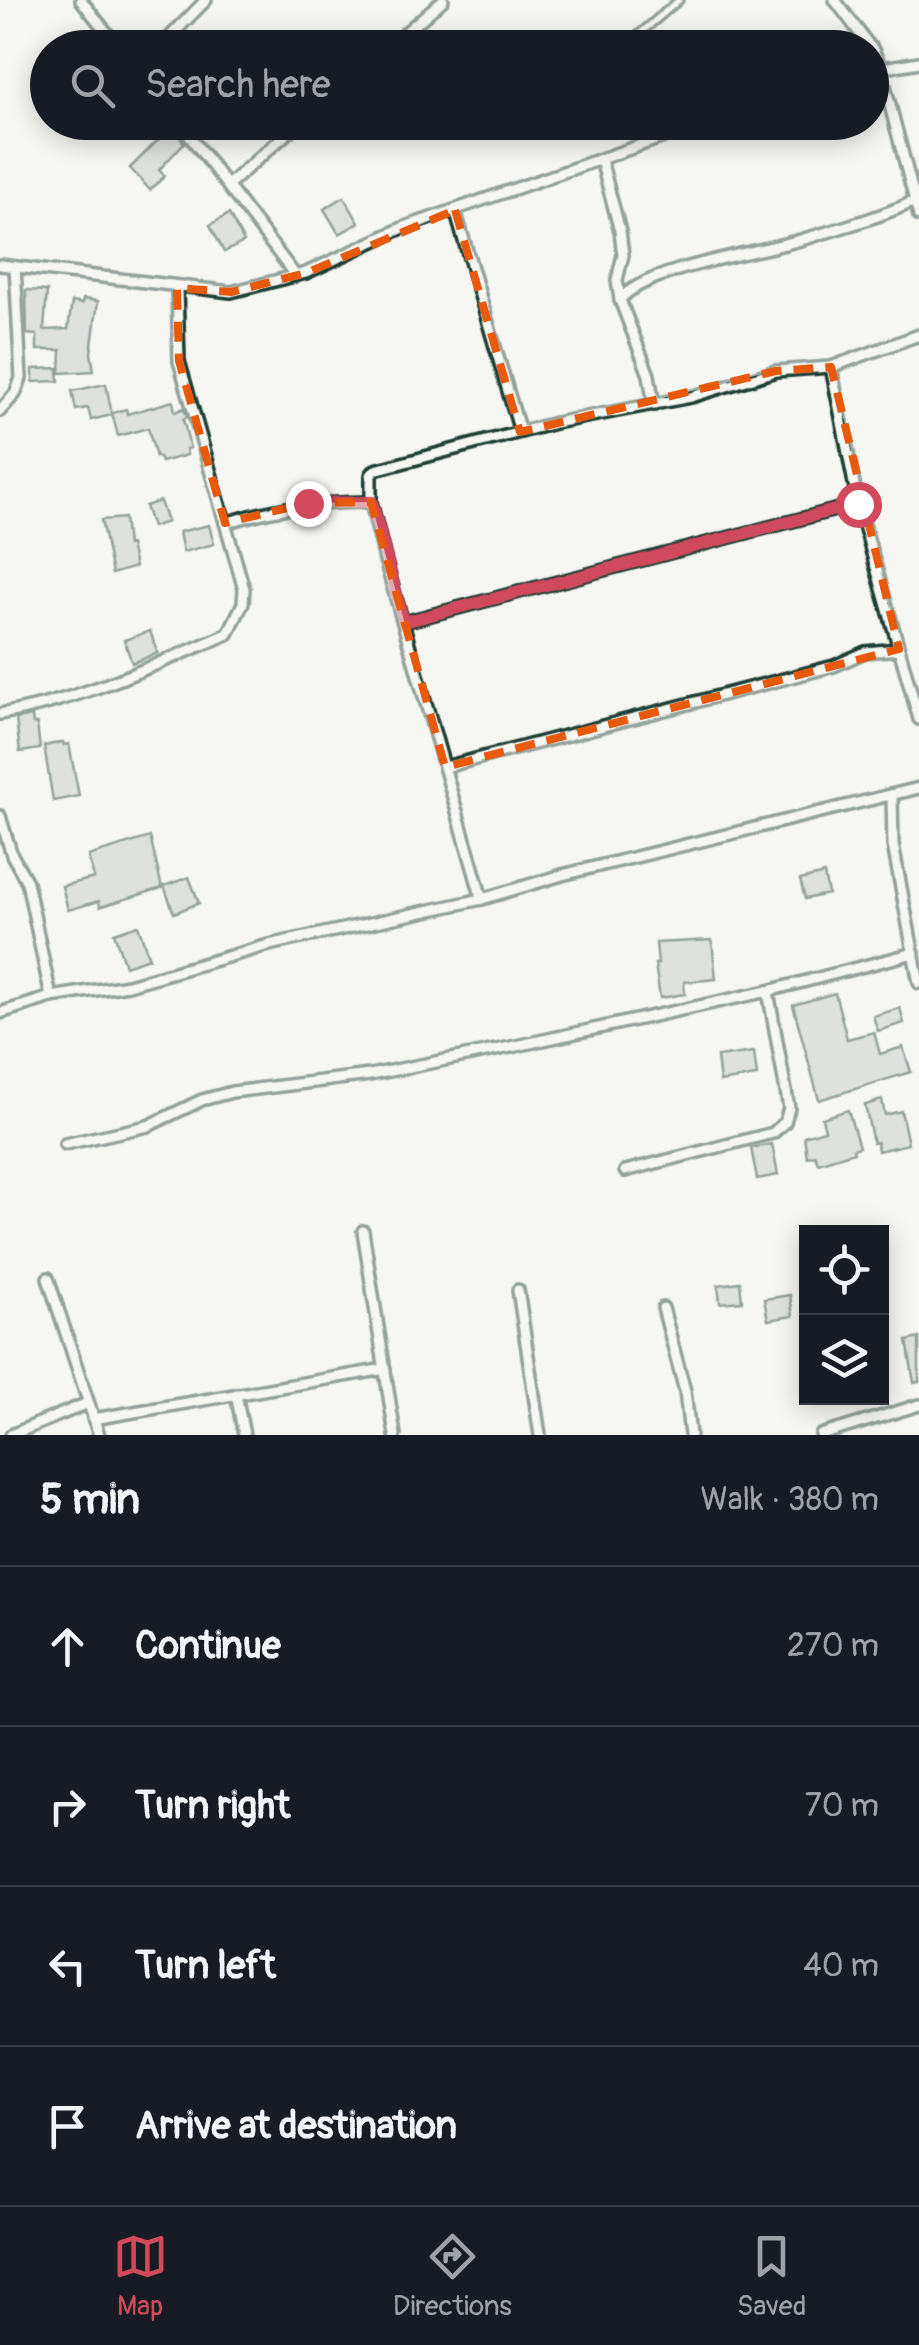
<!DOCTYPE html>
<meta charset="utf-8">
<style>
:root{--surface:#171b24;--page:#20242c;--text:#f1f3f6;--muted:#9ea1a6;--line:#363941;--accent:#d1495b}
body{margin:0;font-family:Pangolin,sans-serif;background:var(--page);color:var(--text)}
.controls{position:absolute;right:30px;bottom:30px;display:grid;overflow:hidden;border-radius:0px;box-shadow:0 5px 25px #0003}
.controls button{width:90px;height:90px;display:grid;place-items:center;padding:0;border:0;border-bottom:2px solid var(--line);background:var(--surface);color:var(--text);font:50px sans-serif}
.stop{position:absolute;width:30px;height:30px;margin:-22px;border:8px solid #d1495b;border-radius:50%;background:#fff}
.stop.end{background:#d1495b;border-color:#fff;box-shadow:0 2px 10px #0008}
.list{margin:0;padding:0;list-style:none}
h2{display:flex;justify-content:space-between;align-items:center;height:130px;margin:0;padding:0 40px;font-size:42px}
h2 small{font-size:32px;font-weight:400;color:var(--muted)}
.list li{display:grid;grid-template-columns:65px 1fr auto;gap:30px;align-items:center;box-sizing:border-box;height:160px;padding:0 40px;border-top:2px solid var(--line)}
.list b{display:block;font-size:38px;white-space:nowrap}
.list em{font-size:32px;font-style:normal;color:var(--muted)}
.icon{flex:none;width:55px;height:55px;fill:none;stroke:currentColor;stroke-width:2;stroke-linecap:round;stroke-linejoin:round}
.map{position:relative;flex:none;width:919px;height:1435px;overflow:hidden}
.search{position:absolute;background:var(--surface);box-shadow:0 5px 25px #0003;left:30px;right:30px;top:30px;height:110px;display:flex;align-items:center;gap:25px;box-sizing:border-box;padding:0 35px;border-radius:55px;color:var(--muted);font-size:38px}
.sheet{height:770px;background:var(--surface)}
nav{display:flex;justify-content:space-around;align-items:center;box-sizing:border-box;height:140px;border-top:2px solid var(--line);background:var(--surface);font-size:28px;color:var(--muted)}
nav a{display:grid;justify-items:center;gap:5px}
nav .on{color:var(--accent)}
.map>svg:first-child{display:block}
.building{fill:#c1c8c3;stroke:#1f3d34;stroke-width:2.5}
.lines{fill:none;stroke-linecap:round;stroke-linejoin:round}
.service-casing{stroke:#1f3d34;stroke-width:12}
.minor-casing{stroke:#1f3d34;stroke-width:16}
.service{stroke:#f6f6f2;stroke-width:5}
.minor{stroke:#f6f6f2;stroke-width:9}
.route{stroke:#d1495b;stroke-width:12}
.marked{fill:none;stroke:#e8590c;stroke-width:8;stroke-dasharray:20 12;stroke-linejoin:round}
</style>
<div class="map">
<svg width="919" height="1435" viewBox="0 0 919 1435">
<rect width="100%" height="100%" fill="#f6f6f2"/>
<filter id="ink" filterUnits="userSpaceOnUse"><feTurbulence type="fractalNoise" baseFrequency=".01" numOctaves="2"/><feDisplacementMap in="SourceGraphic" scale="20" xChannelSelector="R" yChannelSelector="G"/><feConvolveMatrix kernelMatrix="1 2 1 2 8 2 1 2 1" color-interpolation-filters="sRGB"/></filter>
<g filter="url(#ink)">
<!-- building -->
<g class="building">
<path d="M172 126 184 143 159 170 165 176 150 190 130 168Z"/>
<path d="M344 197 359 223 339 234 324 209Z"/>
<path d="M229 214 244 242 224 252 210 225Z"/>
<path d="M26 290 47 291 44 330 68 329 72 302 82 304 83 299 98 301 91 353 94 371 60 373 61 350H37V335L27 334Z"/>
<path d="M58 368 59 381 33 382V369Z"/>
<path d="M106 384 112 415 91 420 88 408 76 410 72 391Z"/>
<path d="M173 401 175 412 184 408 187 417 183 419 190 448 186 449 187 455 161 462 159 457H156L148 428 118 436 112 413 126 409 127 414Z"/>
<path d="M160 501 167 522 152 527 145 506Z"/>
<path d="M124 518 127 546 130 545 135 567 112 574 101 520Z"/>
<path d="M209 525 214 544 183 552 179 532Z"/>
<path d="M150 631 158 653 132 663 124 640Z"/>
<path d="M32 716 33 724H37L40 749 20 752 16 719Z"/>
<path d="M63 742 64 745 69 744 79 796 53 801 44 746Z"/>
<path d="M150 837 162 888 100 907 99 901 68 910 62 886 94 878 88 856Z"/>
<path d="M824 874 828 894 805 899 800 880Z"/>
<path d="M189 877 199 903 174 913 164 886Z"/>
<path d="M138 925 149 958 125 966 114 933Z"/>
<path d="M712 940 716 979 684 982 685 994 660 998 655 964H658L656 943Z"/>
<path d="M835 993 847 1039 874 1032 880 1054 903 1047 911 1072 819 1100 793 1005Z"/>
<path d="M900 1008 904 1023 878 1031 873 1016Z"/>
<path d="M754 1052 757 1076 720 1082 717 1057Z"/>
<path d="M882 1100 885 1115 901 1111 908 1144 878 1151 877 1142 873 1143 865 1105Z"/>
<path d="M848 1110 859 1147 853 1149 854 1152 818 1163 815 1155 807 1157 804 1136 825 1130 822 1118Z"/>
<path d="M772 1144 778 1175 757 1179 751 1148Z"/>
<path d="M740 1282 742 1301 720 1303 718 1285Z"/>
<path d="M790 1295 793 1316 768 1320 764 1299Z"/>
<path d="M919 1338V1382L914 1383 907 1341Z"/>
</g>
<g class="lines">
<!-- service casing -->
<g class="service-casing">
<path id="service" d="M629 43 679 0"/>
</g>
<!-- minor casing -->
<g class="minor-casing">
<g id="minor">
<path d="M81 0 119 48"/>
<path d="M835 0 871 48"/>
<path d="M159 48 206 0"/>
<path d="M388 48 443 0"/>
<path d="M872 48 879 63 919 216"/>
<path d="M872 70 919 62"/>
<path d="M179 122 295 275"/>
<path d="M601 160 620 231 623 255 617 280 620 300 649 375 654 405"/>
<path d="M229 184 300 122"/>
<path d="M455 210 520 432"/>
<path d="M0 265 231 292 306 273 402 228 707 122"/>
<path d="M620 300C644 268 762 252 804 239 841 228 880 217 915 201"/>
<path d="M831 367 858 504 919 719"/>
<path d="M0 411 15 394 21 378 15 267"/>
<path d="M225 523C282 506 312 503 371 502"/>
<path d="M404 622 858 504"/>
<path d="M0 714C76 702 157 664 228 634L243 603 244 589 179 361 177 288"/>
<path d="M445 767 834 666 865 652 899 649"/>
<path d="M892 795 893 845 919 983"/>
<path d="M0 816 12 855 27 882 51 997"/>
<path d="M482 899 385 560 371 502V475L375 470 555 423 691 397 776 371 831 367 919 335"/>
<path d="M0 1013 51 997 128 985 269 945 482 899 562 875 919 788"/>
<path d="M65 1144 148 1126 202 1100 232 1092 370 1075 516 1046 768 991 914 953"/>
<path d="M625 1171 773 1133 785 1122 789 1108 768 991"/>
<path d="M363 1231 395 1435"/>
<path d="M48 1278 99 1435"/>
<path d="M518 1290 540 1435"/>
<path d="M663 1308 685 1391 690 1435"/>
<path d="M236 1394 244 1435"/>
<path d="M93 1419 385 1369"/>
<path d="M11 1435 88 1403"/>
<path d="M821 1435 919 1405"/>
</g>
</g>
<!-- service -->
<use href="#service" class="service"/>
<!-- minor -->
<use href="#minor" class="minor"/>
</g>
</g>
<g class="lines" filter="url(#ink)">
<!-- route -->
<path class="route" d="M308 503 372 502 404 622 858 504"/>
</g>
<!-- marked area -->
<path d="M0 0H919V1435H0ZM455 210 520 432 776 371 831 367 899 649 445 767 371 502 308 503 225 523 179 361 177 288 231 292 306 273Z" fill="#f6f6f2" fill-opacity=".55" fill-rule="evenodd"/>
<path class="marked" d="M455 210 520 432 776 371 831 367 899 649 445 767 371 502 308 503 225 523 179 361 177 288 231 292 306 273Z"/>
</svg>
<div class="controls">
<button><svg class="icon" aria-label="locate" viewBox="0 0 24 24"><circle cx="12" cy="12" r="6"/><path d="M12 2v4M12 18v4M2 12h4M18 12h4"/></svg></button>
<button><svg class="icon" aria-label="layers" viewBox="0 0 24 24"><path d="M12 4l9 5-9 5-9-5zM3 14l9 5 9-5"/></svg></button>
</div>
<div class="stop" style="left:858px;top:504px"></div>
<div class="stop end" style="left:308px;top:503px"></div>
<div class="search"><svg class="icon" aria-label="search" viewBox="0 0 24 24"><circle cx="10" cy="10" r="6"/><path d="M15 15l6 6"/></svg>Search here</div>
</div>
<section class="sheet">
<h2>5 min<small>Walk · 380 m</small></h2>
<ul class="list">
<li><svg class="icon" aria-label="ahead" viewBox="0 0 24 24"><path d="M12 20V5M6 11l6-6 6 6"/></svg><div><b>Continue</b></div><em>270 m</em></li>
<li><svg class="icon" aria-label="right" viewBox="0 0 24 24"><path d="M7 20v-9h11M14 6l5 5-5 5"/></svg><div><b>Turn right</b></div><em>70 m</em></li>
<li><svg class="icon" aria-label="left" viewBox="0 0 24 24"><path d="M17 20v-9H6M10 6l-5 5 5 5"/></svg><div><b>Turn left</b></div><em>40 m</em></li>
<li><svg class="icon" aria-label="arrive" viewBox="0 0 24 24"><path d="M6 21V4h12l-3 4 3 4H6"/></svg><div><b>Arrive at destination</b></div></li>
</ul>
</section>
<nav>
<a class="on"><svg class="icon" aria-label="map" viewBox="0 0 24 24"><path d="M3 6l6-2 6 2 6-2v14l-6 2-6-2-6 2zM9 4v14M15 6v14"/></svg>Map</a>
<a><svg class="icon" aria-label="directions" viewBox="0 0 24 24"><path d="M12 3l9 9-9 9-9-9zM9 14v-3h6M13 9l2 2-2 2"/></svg>Directions</a>
<a><svg class="icon" aria-label="saved" viewBox="0 0 24 24"><path d="M7 4h10v16l-5-4-5 4z"/></svg>Saved</a>
</nav>
